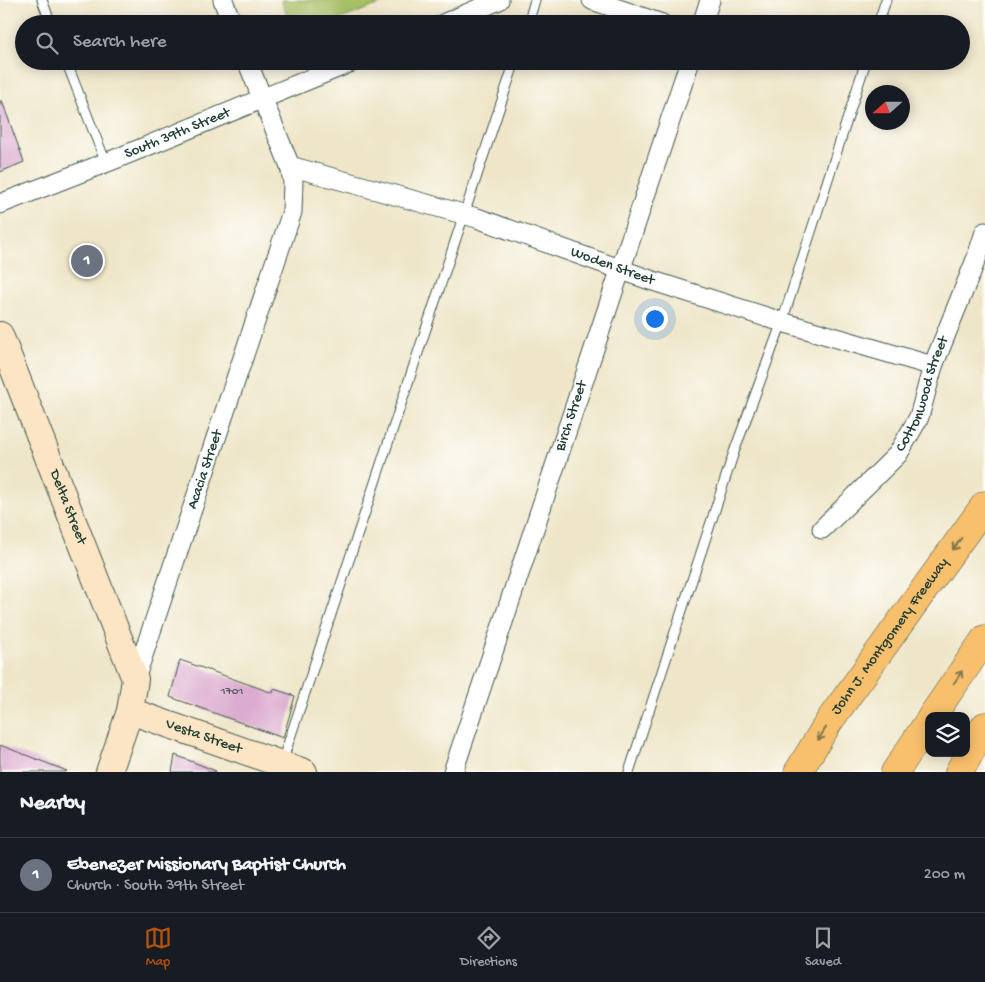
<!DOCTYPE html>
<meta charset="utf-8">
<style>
:root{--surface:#171b24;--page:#20242c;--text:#f1f3f6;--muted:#9ea1a6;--line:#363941;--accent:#b45309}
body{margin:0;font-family:"Gochi Hand",sans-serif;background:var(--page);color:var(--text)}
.controls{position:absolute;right:15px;bottom:15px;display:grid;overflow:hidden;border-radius:10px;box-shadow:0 2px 12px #0003}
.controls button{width:45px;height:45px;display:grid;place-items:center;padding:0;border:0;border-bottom:1px solid var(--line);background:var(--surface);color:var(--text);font:25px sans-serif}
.compass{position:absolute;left:865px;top:85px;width:45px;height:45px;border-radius:50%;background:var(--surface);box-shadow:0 2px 12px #0003;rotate:249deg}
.you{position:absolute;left:654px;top:318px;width:18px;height:18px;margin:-12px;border:4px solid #fff;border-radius:50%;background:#1a73e8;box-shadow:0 0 0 8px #1a73e833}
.badge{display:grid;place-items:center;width:32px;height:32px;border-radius:50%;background:var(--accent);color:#fff;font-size:16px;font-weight:700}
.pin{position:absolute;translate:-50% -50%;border:2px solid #fff;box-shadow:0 1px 5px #0006}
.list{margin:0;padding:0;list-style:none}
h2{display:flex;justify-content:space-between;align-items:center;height:65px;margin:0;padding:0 20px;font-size:21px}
h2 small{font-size:16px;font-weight:400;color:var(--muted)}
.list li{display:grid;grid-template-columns:32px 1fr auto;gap:15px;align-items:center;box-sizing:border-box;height:75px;padding:0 20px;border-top:1px solid var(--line)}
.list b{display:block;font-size:19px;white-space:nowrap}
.list p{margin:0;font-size:16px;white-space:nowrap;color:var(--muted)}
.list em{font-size:16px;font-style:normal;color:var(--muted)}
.icon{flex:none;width:28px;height:28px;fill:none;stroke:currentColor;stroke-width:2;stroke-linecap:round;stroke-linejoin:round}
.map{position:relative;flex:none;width:985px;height:772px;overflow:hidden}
.search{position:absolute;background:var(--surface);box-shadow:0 2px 12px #0003;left:15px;right:15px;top:15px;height:55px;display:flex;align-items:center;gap:12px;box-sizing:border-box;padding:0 18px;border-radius:28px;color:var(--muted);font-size:19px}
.sheet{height:140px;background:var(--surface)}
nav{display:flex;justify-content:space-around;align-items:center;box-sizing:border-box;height:70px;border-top:1px solid var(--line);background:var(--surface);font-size:14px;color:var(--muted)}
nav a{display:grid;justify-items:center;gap:2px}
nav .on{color:var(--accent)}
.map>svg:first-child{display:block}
.green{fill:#a7bf65;stroke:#637e4c}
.building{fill:#dcabd0}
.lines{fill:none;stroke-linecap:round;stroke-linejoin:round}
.lane-casing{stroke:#3e564a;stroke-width:11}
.street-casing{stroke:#3e564a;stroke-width:21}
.secondary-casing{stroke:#3e564a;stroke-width:28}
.highway-casing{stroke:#3e564a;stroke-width:29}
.lane{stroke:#fff;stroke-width:9}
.street{stroke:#fff;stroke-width:19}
.secondary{stroke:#fce5c4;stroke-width:26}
.highway{stroke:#f8bf6c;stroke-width:28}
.oneway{stroke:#81784d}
.labels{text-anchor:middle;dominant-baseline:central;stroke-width:4;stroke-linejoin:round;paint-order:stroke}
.number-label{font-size:12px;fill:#4e585b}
.street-label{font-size:15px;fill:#1f3d34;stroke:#fdfcf7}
</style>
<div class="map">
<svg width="985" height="772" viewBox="0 0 985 772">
<rect width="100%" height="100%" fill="#fdfcf7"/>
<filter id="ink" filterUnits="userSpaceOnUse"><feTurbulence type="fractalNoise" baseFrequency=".02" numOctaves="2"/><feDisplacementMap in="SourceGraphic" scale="10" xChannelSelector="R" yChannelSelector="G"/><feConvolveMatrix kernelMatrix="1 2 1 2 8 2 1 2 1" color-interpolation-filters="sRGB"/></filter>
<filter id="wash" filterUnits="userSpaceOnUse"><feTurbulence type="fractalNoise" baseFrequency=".0096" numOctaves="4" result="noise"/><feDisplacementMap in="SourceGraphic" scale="20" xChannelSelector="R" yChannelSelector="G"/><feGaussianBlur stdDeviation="1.12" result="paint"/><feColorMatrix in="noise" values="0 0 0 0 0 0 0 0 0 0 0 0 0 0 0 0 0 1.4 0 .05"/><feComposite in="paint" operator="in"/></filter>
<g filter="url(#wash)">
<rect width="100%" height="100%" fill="#efe6c9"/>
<!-- green -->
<path class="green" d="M 281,0 L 391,0 L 327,24 L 290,24 Z"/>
<g id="blocks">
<!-- building -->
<g class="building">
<path d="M 0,101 L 2,101 L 24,162 L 0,172 Z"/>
<path d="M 180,660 L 273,693 L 274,689 L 295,696 L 283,738 L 170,697 Z"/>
<path d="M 0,745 L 67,771 L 66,772 L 0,772 Z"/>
<path d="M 175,755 L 216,771 L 216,772 L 172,772 Z"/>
</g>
</g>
</g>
<g filter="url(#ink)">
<use href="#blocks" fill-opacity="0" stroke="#3e564a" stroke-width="1"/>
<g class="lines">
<defs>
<g id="lane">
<path d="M 42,0 L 51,24"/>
<path d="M 528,24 L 535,0"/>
<path d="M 878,24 L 886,0"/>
<path d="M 66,61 L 106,163"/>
<path d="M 282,762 L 515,61"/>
<path d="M 629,772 L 734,452 L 782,322 L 866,61"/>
</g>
<g id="street">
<path d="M 223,0 L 232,24"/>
<path d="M 592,0 L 662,24"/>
<path d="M 443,24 L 499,0"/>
<path d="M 702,24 L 710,0"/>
<path id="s1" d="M 290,166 L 477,218 L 650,280 L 782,322 L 933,366"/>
<path id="s2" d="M 0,204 L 118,158 L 354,61"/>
<path id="s3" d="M 822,529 L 898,454 L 919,417 L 933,366 L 977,257 L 985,232"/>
<path id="s4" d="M 135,679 L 292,212 L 293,182 L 290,166 L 247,61"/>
<path id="s5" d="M 453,772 L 690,61"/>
</g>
<g id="secondary">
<path id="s6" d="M 0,335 L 135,679 L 130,711 L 109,772"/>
<path id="s7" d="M 130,711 L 304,772"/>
</g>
<g id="highway">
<path d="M 932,716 L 985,639"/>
<path id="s8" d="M 798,772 L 830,720 L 985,505"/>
<path d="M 895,772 L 929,721"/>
<path d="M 959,772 L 985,726"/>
</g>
</defs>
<!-- lane casing -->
<use href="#lane" class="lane-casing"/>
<!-- street casing -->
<use href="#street" class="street-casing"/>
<!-- secondary casing -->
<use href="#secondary" class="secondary-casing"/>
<!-- highway casing -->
<use href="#highway" class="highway-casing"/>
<!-- lane -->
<use href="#lane" class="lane"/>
<!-- street -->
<use href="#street" class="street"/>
<!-- secondary -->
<use href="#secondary" class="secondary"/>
<!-- highway -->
<use href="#highway" class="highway"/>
</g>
<!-- one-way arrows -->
<defs><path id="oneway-shaft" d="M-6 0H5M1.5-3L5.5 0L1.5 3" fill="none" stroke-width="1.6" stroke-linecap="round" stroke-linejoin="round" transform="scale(1.25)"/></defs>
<g class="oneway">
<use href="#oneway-shaft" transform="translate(957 544) rotate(126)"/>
<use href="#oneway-shaft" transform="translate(958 677) rotate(-56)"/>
<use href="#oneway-shaft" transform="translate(822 734) rotate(122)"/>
</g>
</g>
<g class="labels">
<!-- number labels -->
<g class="number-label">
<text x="232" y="692">1701</text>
</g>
<!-- street labels -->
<g class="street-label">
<text stroke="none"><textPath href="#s2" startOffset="191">South 39th Street</textPath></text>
<text stroke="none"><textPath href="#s1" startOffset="338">Woden Street</textPath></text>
<text stroke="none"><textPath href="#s3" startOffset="172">Cottonwood Street</textPath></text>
<text stroke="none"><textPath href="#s5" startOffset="375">Birch Street</textPath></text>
<text stroke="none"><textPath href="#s4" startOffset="221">Acacia Street</textPath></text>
<text stroke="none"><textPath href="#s6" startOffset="185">Delta Street</textPath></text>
<text stroke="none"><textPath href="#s8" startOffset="164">John J. Montgomery Freeway</textPath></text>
<text stroke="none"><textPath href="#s7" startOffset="78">Vesta Street</textPath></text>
</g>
</g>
</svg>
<div class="controls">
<button><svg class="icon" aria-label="layers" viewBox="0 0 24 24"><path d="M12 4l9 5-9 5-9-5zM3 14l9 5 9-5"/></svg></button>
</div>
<svg class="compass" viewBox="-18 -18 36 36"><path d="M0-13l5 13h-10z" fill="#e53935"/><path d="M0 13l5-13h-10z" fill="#9ea1a6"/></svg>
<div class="you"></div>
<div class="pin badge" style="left:87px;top:261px;background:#6b7280">1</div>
<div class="search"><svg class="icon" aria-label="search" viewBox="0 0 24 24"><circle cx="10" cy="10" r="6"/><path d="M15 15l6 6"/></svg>Search here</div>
</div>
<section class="sheet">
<h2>Nearby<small></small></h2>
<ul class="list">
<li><span class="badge" style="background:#6b7280">1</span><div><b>Ebenezer Missionary Baptist Church</b><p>Church · South 39th Street</p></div><em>200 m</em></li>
</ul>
</section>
<nav>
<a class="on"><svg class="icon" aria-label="map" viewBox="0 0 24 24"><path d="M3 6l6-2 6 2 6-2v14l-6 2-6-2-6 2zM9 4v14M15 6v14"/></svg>Map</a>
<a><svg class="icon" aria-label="directions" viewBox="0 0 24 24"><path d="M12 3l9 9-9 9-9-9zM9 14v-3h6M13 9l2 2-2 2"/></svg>Directions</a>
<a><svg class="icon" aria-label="saved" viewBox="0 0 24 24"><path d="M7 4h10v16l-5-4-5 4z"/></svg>Saved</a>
</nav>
